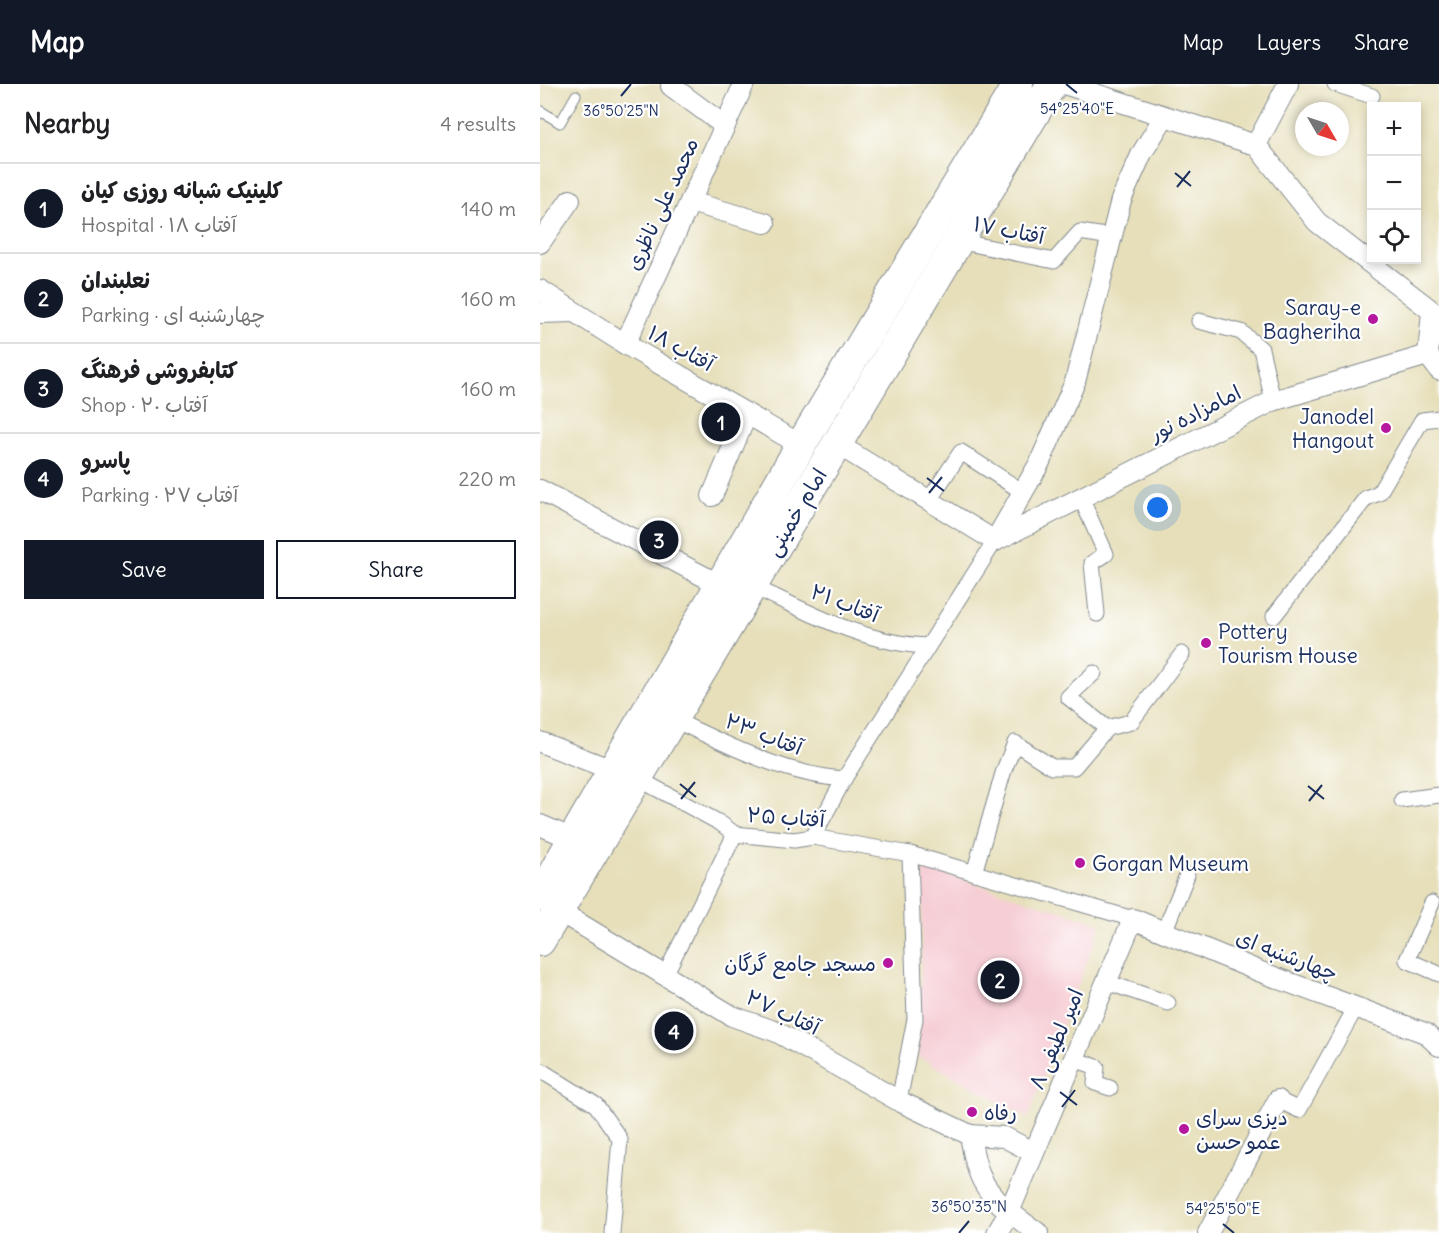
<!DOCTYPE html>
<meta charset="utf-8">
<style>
:root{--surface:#fff;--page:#f2f2f2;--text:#202124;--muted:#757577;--line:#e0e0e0;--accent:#111827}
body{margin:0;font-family:Delius,"Playpen Sans Arabic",sans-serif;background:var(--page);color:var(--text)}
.controls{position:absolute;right:18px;top:18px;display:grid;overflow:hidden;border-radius:0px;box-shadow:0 3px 9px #0003}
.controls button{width:54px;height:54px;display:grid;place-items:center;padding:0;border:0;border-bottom:2px solid var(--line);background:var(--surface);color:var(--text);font:30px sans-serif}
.compass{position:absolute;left:755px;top:18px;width:54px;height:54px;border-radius:50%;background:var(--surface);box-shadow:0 3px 9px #0003;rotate:129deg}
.you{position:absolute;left:618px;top:424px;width:21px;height:21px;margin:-15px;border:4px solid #fff;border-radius:50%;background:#1a73e8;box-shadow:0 0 0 9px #1a73e833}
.badge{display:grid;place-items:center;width:39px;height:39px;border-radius:50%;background:var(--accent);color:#fff;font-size:20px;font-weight:700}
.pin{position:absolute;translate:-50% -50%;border:3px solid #fff;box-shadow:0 2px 6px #0006}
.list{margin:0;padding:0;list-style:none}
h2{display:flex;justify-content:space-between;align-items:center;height:78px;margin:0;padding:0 24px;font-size:26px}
h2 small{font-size:20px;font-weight:400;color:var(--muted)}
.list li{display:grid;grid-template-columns:39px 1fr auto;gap:18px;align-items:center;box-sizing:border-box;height:90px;padding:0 24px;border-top:2px solid var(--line)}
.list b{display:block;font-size:22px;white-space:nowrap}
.list p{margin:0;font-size:20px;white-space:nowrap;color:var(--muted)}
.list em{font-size:20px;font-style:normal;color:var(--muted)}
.actions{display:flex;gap:12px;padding:18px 24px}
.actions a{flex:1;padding:14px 0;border:2px solid var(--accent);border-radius:0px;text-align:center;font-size:21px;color:var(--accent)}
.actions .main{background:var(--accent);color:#fff}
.icon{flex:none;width:33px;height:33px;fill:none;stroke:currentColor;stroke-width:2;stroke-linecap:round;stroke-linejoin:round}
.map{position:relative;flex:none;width:899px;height:1149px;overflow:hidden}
header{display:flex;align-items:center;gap:36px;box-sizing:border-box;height:84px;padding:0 30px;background:var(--accent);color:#fff}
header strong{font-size:28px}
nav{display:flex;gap:33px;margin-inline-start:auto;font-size:21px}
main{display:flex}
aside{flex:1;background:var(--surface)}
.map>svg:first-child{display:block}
.built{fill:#f6cfd6}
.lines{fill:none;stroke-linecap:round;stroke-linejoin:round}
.service-casing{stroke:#80878c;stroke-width:11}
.pedestrian-casing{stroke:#80878c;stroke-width:17}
.minor-casing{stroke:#80878c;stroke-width:22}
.primary-casing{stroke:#80878c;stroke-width:32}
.service{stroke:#fff;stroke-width:9}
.pedestrian{stroke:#fff;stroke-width:15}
.minor{stroke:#fff;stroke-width:20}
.primary{stroke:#fff;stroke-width:30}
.ticks{fill:none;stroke:#1b2f5e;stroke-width:2}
.poi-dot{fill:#b5179e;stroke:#fff;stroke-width:2}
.labels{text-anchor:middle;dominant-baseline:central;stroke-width:4.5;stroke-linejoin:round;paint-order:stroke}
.street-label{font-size:21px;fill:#1b2f5e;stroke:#fff}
.poi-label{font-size:21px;fill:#1b2f5e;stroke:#fff;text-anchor:start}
.ticks-label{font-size:15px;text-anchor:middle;fill:#1b2f5e;stroke:#fff;stroke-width:4.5;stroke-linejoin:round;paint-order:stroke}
</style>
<header>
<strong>Map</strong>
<nav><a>Map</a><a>Layers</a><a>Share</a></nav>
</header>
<main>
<aside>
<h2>Nearby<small>4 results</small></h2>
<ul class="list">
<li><span class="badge">1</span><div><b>کلینیک شبانه روزی کیان</b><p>Hospital · آفتاب ۱۸</p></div><em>140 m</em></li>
<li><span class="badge">2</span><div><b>نعلبندان</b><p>Parking · چهارشنبه ای</p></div><em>160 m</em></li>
<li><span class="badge">3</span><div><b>کتابفروشی فرهنگ</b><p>Shop · ۲۰ آفتاب</p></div><em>160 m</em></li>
<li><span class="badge">4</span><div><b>پاسرو</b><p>Parking · آفتاب ۲۷</p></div><em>220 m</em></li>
</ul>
<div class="actions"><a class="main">Save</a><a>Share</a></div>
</aside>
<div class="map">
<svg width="899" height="1149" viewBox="0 0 899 1149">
<rect width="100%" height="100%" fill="#fff"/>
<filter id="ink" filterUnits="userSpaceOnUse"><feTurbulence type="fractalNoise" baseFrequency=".0167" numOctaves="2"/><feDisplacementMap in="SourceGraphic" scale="12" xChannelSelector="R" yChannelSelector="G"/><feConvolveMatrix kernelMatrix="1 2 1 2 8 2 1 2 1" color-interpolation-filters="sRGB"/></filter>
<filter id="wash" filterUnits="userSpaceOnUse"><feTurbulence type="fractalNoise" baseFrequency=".008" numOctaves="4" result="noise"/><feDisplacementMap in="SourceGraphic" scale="24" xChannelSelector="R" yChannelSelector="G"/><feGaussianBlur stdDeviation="1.35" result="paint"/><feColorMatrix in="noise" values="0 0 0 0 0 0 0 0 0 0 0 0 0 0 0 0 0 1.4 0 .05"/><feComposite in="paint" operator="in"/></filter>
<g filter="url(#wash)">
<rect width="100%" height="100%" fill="#e6dfba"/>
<!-- built -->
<path class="built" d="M 383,783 L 561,840 L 488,1034 L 379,973 Z"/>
</g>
<g filter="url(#ink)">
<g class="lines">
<defs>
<path id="service" d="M 0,30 L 1,27 L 20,39 L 36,11"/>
<g id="pedestrian">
<path d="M 795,0 L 832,12"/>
<path d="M 418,157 L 514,177 L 540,148 L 571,153"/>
<path d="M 659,237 L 701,248 L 721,265 L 733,317"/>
<path d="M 541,414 L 566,470 L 552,479 L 557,530"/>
<path d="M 389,416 L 421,368 L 483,408"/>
<path d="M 212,502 C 268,528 325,560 388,562"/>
<path d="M 734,532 L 826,414 L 839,409 L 882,336 L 899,334"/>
<path d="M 554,589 L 528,613 L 567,644"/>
<path d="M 132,635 C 187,660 243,691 304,695"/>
<path d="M 97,694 L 180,739 L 195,750 L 254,756 L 273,753 L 370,770 L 593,835"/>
<path d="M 862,716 L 899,711"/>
<path d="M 273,753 L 304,695 L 455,457"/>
<path d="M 434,789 L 464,686 L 475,659 L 512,683 L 534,683 L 567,644 L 591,638 L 642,570"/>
<path d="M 892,819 L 867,876 L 899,890"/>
<path d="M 624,848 L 647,791"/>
<path d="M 125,891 L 195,750"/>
<path d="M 566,898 L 628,919"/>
<path d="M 533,975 L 557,983 L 555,999 L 570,1004"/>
<path d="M 0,986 L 56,1021 L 80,1055 L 72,1149"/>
<path d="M 738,1016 L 759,1026 L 816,923"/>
<path d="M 359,1017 L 375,935 L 370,770"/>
</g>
<g id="minor">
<path d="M 524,0 L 716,61"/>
<path d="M 131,2 L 185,42"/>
<path d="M 716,61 L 777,138 L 892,227 L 888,271 L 899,286"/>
<path d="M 716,61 L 748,0"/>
<path d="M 150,118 L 225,139"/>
<path d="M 0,159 L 30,116"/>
<path d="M 0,206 L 85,260 L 261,361"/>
<path d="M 0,229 L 34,228"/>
<path d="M 85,260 L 204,0"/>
<path d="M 297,360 L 455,457"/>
<path d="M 0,406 L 180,501"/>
<path d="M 172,412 L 207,330"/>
<path d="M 455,457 L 733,317 L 888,271"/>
<path d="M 455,457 L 499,380 L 535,298 L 581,116 L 602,69 L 624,33"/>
<path d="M 0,658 L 72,686"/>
<path d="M 0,741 L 33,755"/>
<path d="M 17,826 L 192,932 L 237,948 L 359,1017 L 430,1051 C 433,1068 436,1087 445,1101 C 457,1121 480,1136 498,1149"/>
<path d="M 430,1051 L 464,1053 L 493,1068"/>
<path d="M 457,1149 L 469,1128 L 593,835 L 721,888 L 885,949 L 899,962"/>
<path d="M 668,1149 L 738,1016"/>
</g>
<g id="primary">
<path d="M 0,812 L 261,361 L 478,0"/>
<path d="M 0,857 L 512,0"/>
</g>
</defs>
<!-- service casing -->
<use href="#service" class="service-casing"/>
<!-- pedestrian casing -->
<use href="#pedestrian" class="pedestrian-casing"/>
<!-- minor casing -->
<use href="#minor" class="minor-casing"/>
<!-- primary casing -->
<use href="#primary" class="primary-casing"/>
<!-- service -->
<use href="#service" class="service"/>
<!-- pedestrian -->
<use href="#pedestrian" class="pedestrian"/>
<!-- minor -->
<use href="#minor" class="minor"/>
<!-- primary -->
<use href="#primary" class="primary"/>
</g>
</g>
<!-- ticks -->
<path class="ticks" d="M 526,0 L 537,9M 81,12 L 91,0M 635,89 L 651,102M 637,103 L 650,87M 387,394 L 404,407M 389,409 L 402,393M 140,700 L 156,713M 768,702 L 784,715M 141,715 L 155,698M 769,717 L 782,701M 520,1008 L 537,1021M 522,1023 L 535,1006M 683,1140 L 694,1149M 419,1149 L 429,1137"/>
<!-- markers -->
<g class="poi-dot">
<circle cx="833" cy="235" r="6"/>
<circle cx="846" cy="344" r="6"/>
<circle cx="666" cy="559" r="6"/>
<circle cx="540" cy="779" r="6"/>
<circle cx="348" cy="879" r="6"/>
<circle cx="432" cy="1028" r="6"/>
<circle cx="644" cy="1045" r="6"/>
</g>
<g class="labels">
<!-- street labels -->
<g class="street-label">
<text transform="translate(122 120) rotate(-65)">محمد علی ناظری</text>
<text transform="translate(469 146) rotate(11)">۱۷ آفتاب</text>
<text transform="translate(141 264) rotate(29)">آفتاب ۱۸</text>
<text transform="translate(655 329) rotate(-27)">امامزاده نور</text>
<text transform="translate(256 428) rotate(-59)">امام خمینی</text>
<text transform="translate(305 519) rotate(21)">آفتاب ۲۱</text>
<text transform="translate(224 650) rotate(21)">آفتاب ۲۳</text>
<text transform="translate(246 733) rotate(4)">آفتاب ۲۵</text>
<text transform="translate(747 871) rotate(21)">چهارشنبه ای</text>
<text transform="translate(243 928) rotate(25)">آفتاب ۲۷</text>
<text transform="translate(516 955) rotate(-67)">۸ امیر لطیفی</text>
</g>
<!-- poi labels -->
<g class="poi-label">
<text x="821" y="223" text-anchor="end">Saray-e<tspan x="821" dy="24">Bagheriha</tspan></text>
<text x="834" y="332" text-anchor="end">Janodel<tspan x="834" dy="24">Hangout</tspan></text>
<text x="678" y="547">Pottery<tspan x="678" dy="24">Tourism House</tspan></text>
<text x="552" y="779">Gorgan Museum</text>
<text x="336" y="879" text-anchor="end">مسجد جامع گرگان</text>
<text x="444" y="1028">رفاه</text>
<text x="656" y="1033">دیزی سرای<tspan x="656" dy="24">عمو حسن</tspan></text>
</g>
</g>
<g class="ticks-label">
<text x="537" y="30">54°25'40"E</text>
<text x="81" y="32">36°50'25"N</text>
<text x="429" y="1128">36°50'35"N</text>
<text x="683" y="1130">54°25'50"E</text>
</g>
</svg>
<div class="controls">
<button>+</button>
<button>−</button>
<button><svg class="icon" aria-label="locate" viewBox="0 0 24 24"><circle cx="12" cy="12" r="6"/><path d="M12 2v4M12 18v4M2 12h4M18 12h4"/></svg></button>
</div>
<svg class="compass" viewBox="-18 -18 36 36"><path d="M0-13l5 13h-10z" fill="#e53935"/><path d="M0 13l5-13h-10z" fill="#757577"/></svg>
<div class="you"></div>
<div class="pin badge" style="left:181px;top:338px">1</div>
<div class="pin badge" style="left:460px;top:896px">2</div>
<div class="pin badge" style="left:119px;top:456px">3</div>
<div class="pin badge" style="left:134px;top:947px">4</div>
</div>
</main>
